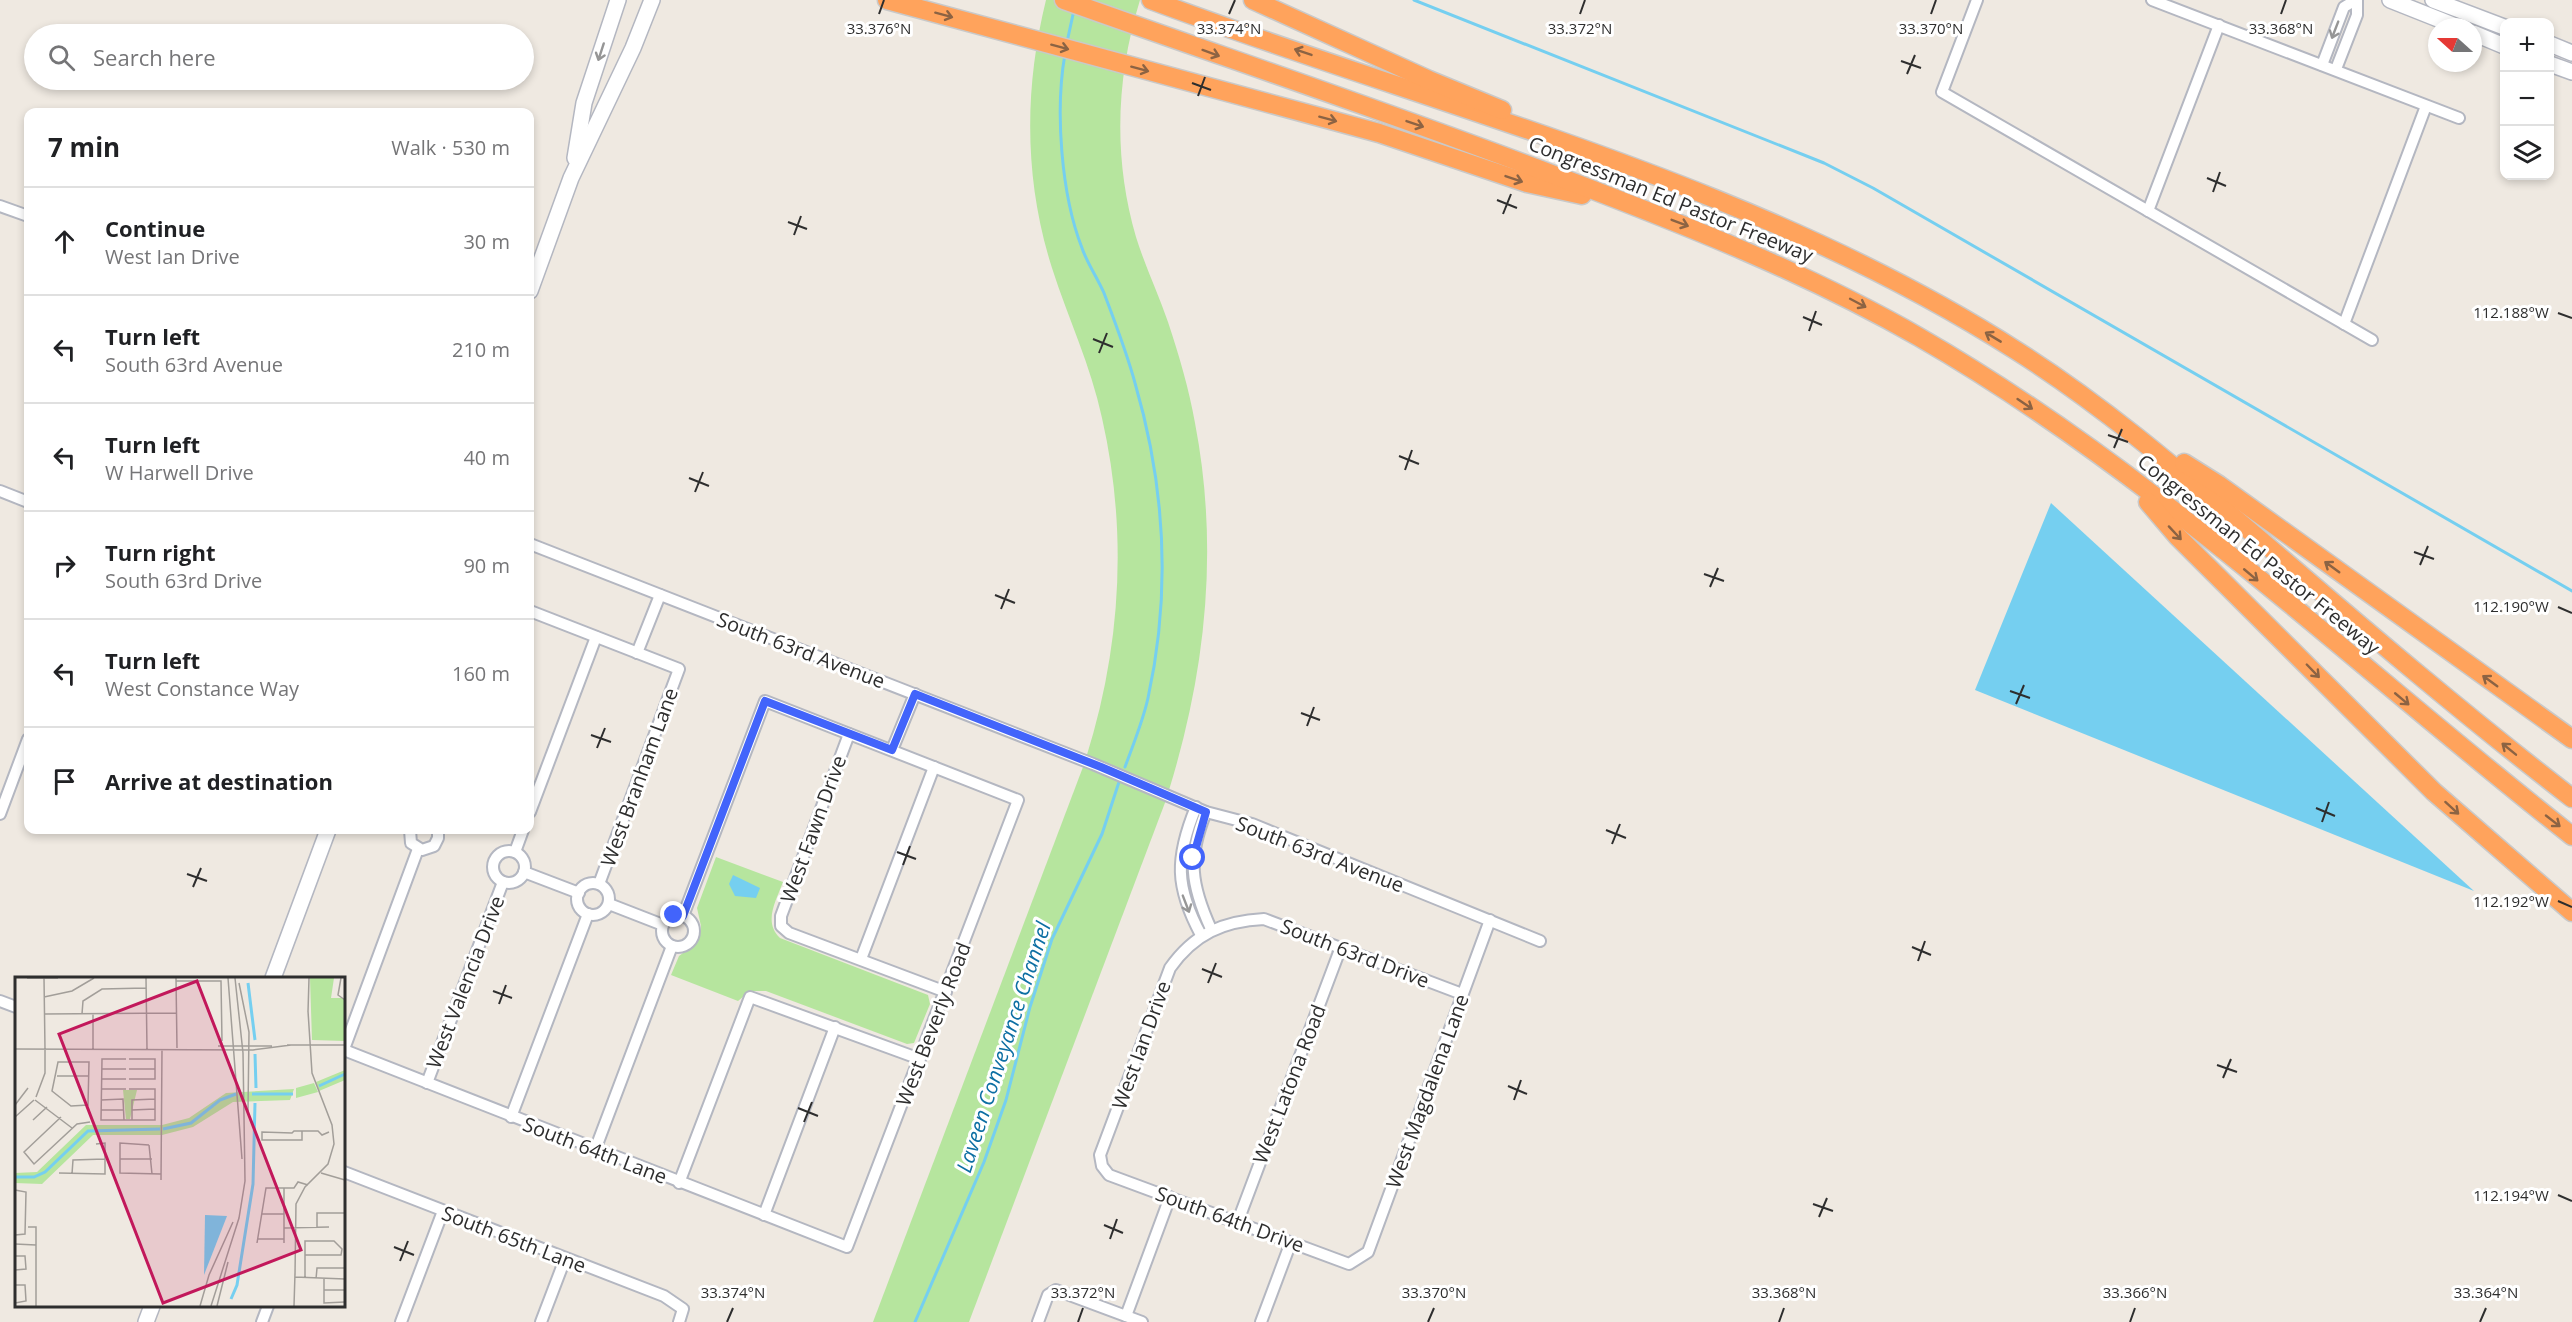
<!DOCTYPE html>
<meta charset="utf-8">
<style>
:root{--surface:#fff;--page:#f2f2f2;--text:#202124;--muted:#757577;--line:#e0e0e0}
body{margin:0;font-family:"Open Sans",sans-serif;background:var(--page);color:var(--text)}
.controls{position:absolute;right:18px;top:18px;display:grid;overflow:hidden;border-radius:12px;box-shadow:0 3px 9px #0003}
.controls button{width:54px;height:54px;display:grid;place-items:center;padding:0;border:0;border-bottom:2px solid var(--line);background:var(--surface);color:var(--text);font:30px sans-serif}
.compass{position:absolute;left:2428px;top:18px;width:54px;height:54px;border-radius:50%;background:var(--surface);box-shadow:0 3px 9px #0003;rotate:291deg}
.stop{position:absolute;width:18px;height:18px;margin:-14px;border:4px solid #4264fb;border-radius:50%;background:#fff}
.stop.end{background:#4264fb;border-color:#fff;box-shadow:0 2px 6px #0008}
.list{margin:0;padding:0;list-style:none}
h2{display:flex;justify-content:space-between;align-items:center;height:78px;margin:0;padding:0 24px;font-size:26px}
h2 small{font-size:20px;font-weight:400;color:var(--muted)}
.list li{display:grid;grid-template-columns:39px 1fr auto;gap:18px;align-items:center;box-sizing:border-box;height:108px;padding:0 24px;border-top:2px solid var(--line)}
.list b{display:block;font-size:22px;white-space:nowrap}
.list p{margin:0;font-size:20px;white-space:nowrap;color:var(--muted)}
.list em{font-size:20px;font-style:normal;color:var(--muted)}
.icon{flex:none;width:33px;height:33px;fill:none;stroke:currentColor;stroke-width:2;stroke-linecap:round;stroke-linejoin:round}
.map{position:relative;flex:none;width:2572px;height:1322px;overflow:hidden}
.search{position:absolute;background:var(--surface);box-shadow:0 3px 9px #0003;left:24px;top:24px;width:510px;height:66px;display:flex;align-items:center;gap:15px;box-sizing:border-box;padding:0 21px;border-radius:33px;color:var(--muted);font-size:22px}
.panel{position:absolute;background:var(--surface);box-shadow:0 3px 9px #0003;left:24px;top:108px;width:510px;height:726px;border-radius:12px}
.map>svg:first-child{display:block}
.green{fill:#b6e59e}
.water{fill:#75cff0}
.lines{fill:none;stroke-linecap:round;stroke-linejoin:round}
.stream{stroke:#75cff0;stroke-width:3}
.street-casing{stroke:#b4b7c1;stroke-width:14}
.secondary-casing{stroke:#b4b7c1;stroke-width:18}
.highway-casing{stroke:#c9c9c9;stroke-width:21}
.street{stroke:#fff;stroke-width:10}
.secondary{stroke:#fff;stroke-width:15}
.highway{stroke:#ffa35c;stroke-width:18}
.oneway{stroke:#8c6343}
.oneway2{stroke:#969696}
.route{stroke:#4264fb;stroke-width:8}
.ticks{fill:none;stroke:#2e2e2e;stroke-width:2}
.labels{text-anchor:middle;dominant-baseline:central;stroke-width:6;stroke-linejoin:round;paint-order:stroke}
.street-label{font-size:20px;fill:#2e2e2e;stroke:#fff}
.water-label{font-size:21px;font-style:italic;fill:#0d6fa3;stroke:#fff}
.inset-river{fill:none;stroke:#75cff0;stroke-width:3}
.inset-road{fill:none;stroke:#a29e99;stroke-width:1.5}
.view{fill:#c2185b;fill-opacity:0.15;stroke:#c2185b;stroke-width:3}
.inset-edge{fill:none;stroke:#2e2e2e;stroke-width:3}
.ticks-label{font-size:15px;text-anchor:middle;fill:#2e2e2e;stroke:#fff;stroke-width:6;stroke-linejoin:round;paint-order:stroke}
</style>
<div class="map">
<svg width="2572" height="1322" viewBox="0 0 2572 1322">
<rect width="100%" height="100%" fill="#efe9e1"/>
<!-- green -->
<g class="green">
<path d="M 1046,0 L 1140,0 C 1116,78 1113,158 1136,237 C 1145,266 1158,293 1168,322 C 1179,355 1189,389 1195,423 C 1219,548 1206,670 1169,790 L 1086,758 C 1121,647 1128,532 1102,418 C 1091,366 1068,318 1052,268 C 1024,180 1024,89 1046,0 Z"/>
<path d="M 1083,767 L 1166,800 L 969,1322 L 873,1322 Z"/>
<path d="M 716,857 L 783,882 C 776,901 763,922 780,938 L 928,995 L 930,1004 L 914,1043 L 907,1044 L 766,991 L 750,991 L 738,1001 L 671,975 L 679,956 L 695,944 L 699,937 L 701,926 L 697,908 Z"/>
</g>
<!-- water -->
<g class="water">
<path d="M 2051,503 L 2474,891 L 1975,690 Z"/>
<path d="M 733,875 L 760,888 L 756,898 L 735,896 L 729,884 Z"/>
</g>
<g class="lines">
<!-- stream -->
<g class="stream">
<path d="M 1414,0 L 1824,163 L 1873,188 L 2572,591"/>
<path d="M 1067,42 L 1074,10"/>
<path d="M 1065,54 C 1055,110 1061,194 1082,248 C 1087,263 1097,277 1104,293 C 1115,322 1127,353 1135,383 C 1165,486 1171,593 1148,698 C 1143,721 1133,745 1125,767"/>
<path d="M 915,1322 L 984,1162 L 1006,1100 L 1030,1007 L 1052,939 L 1102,834 L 1119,782"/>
</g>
<defs>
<g id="street">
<path d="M 1977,0 L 1942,92 L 2372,340"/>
<path d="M 2152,0 L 2459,118"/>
<path d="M 2322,65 L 2344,7 L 2356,0"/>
<path d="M 2336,69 L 2357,15 L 2357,0"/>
<path d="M 0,206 L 28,216"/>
<path d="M 2148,211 L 2219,25"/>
<path d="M 2344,324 L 2426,106"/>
<path d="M 0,491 L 28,502"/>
<path d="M 530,544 L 1093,764 L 1206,812 L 1252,824 L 1540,941"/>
<path d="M 530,611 L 679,669 L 599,884"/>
<path d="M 637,653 L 660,595"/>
<path d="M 849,734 L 781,916 L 781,926 L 789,933 L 946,992"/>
<path d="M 892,750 L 915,694"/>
<path d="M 1196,807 C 1175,858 1175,887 1201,935"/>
<path d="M 530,812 L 596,637"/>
<path d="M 1206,812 C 1187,858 1191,885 1211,929"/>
<path d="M 0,814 L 28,739"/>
<path d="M 410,830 L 411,843 L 422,850 L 434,846 L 438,838 L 438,830"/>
<circle cx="509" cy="867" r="16"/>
<path d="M 515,852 L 523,830"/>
<path d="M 524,872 L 579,893"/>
<circle cx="593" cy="899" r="16"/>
<path d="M 609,904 L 663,925"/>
<circle cx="678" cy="931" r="16"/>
<path d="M 861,959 L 934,767"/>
<path d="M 1462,994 L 1264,919 C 1223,921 1194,934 1170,968 L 1100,1155 L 1102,1166 L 1109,1175 L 1349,1264 L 1368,1252 L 1490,920"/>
<path d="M 0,1001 L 16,1007"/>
<path d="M 344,1049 L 418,849"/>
<path d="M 344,1050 L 847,1247 L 1018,800 L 765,701 L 683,916"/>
<path d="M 427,1083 L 503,882"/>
<path d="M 511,1117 L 588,914"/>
<path d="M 595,1150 L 672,946"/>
<path d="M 344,1172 L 664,1296 L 683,1309 L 679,1322"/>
<path d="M 679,1183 L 750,997 L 920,1059"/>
<path d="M 764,1215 L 835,1027"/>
<path d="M 1238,1221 L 1341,947"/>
<path d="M 1126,1316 L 1170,1197"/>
<path d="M 262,1322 L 268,1306"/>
<path d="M 401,1322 L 443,1211"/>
<path d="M 541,1322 L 565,1259"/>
<path d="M 1038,1322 L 1048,1295 L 1056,1290 L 1142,1322"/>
<path d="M 1261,1322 L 1291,1242"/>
</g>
<g id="secondary">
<path d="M 2390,0 L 2458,27"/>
<path d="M 2433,0 L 2504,27"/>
<path d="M 2473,33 L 2504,46"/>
<path d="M 2550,44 L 2572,53"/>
<path d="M 2550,64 L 2572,72"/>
<path d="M 575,158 L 584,103 L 618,0"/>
<path d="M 530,291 L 571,178 L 633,48 L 652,0"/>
<path d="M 273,978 L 328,830"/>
<path d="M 146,1322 L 152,1306"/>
</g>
<g id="highway">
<path d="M 887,0 L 1379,133 L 1527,183 L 1582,195"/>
<path d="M 1064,0 C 1232,60 1401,116 1567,180 C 1688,226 1807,273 1919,337 C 2156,473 2358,668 2572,836"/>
<path d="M 1151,0 C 1442,109 1753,182 2017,351 C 2107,408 2185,476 2265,544 C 2366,631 2467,717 2572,798"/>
<path d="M 1253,0 L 1429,80 L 1502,110"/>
<path d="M 2184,463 L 2219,485 L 2572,739"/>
<path d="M 2148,502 L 2177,536 L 2434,792 L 2572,912"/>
</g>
</defs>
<!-- street casing -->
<use href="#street" class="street-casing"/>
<!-- secondary casing -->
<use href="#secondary" class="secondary-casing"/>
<!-- highway casing -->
<use href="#highway" class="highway-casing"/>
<!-- street -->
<use href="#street" class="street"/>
<!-- secondary -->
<use href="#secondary" class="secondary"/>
<!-- highway -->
<use href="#highway" class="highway"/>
</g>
<!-- one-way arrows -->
<defs><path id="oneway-shaft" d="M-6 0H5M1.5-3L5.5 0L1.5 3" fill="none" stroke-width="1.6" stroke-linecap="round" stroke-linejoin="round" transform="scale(1.5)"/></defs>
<g class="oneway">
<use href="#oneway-shaft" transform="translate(944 15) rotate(15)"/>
<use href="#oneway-shaft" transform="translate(1060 47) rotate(15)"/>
<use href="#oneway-shaft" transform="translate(1303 52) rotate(-161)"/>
<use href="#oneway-shaft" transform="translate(1211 53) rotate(20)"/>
<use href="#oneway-shaft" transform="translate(1140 69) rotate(15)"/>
<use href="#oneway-shaft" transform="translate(1328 119) rotate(15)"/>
<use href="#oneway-shaft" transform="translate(1415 124) rotate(19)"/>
<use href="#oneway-shaft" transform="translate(1514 179) rotate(19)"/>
<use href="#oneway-shaft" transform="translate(1680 223) rotate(21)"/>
<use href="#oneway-shaft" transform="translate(1858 303) rotate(28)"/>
<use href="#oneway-shaft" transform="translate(1993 337) rotate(-149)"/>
<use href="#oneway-shaft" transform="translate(2025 404) rotate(34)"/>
<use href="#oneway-shaft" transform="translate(2175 533) rotate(47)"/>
<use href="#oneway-shaft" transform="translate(2332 567) rotate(-144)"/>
<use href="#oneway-shaft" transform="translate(2251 575) rotate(40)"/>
<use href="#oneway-shaft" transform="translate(2313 671) rotate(46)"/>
<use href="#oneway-shaft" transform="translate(2490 681) rotate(-144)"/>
<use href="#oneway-shaft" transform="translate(2402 699) rotate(40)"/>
<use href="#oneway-shaft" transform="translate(2509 749) rotate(-141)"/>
<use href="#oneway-shaft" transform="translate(2452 808) rotate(42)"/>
<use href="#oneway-shaft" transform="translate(2553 821) rotate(38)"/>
</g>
<g class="oneway2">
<use href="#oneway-shaft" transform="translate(2335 30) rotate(111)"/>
<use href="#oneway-shaft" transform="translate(601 52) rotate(108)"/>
<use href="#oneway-shaft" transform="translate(1186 904) rotate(69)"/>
</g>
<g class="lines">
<!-- route -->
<path class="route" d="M 674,915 L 683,916 L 765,701 L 892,750 L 915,694 L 1101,767 L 1206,812 L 1193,858"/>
</g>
<!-- ticks -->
<path class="ticks" d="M 879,14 L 884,0M 1229,14 L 1235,0M 1580,14 L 1585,0M 1931,14 L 1936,0M 2281,14 L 2286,0M 1901,61 L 1921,68M 1907,74 L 1915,55M 1192,83 L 1211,90M 1198,96 L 1205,77M 2207,178 L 2226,186M 2213,192 L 2220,172M 1497,200 L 1517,208M 1503,214 L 1511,194M 788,222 L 807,229M 794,235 L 801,216M 2558,313 L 2572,318M 1803,317 L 1822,325M 1809,331 L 1816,311M 1093,339 L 1113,347M 1099,353 L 1107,333M 2108,435 L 2128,442M 2114,448 L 2122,429M 1399,456 L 1419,464M 1405,470 L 1412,450M 689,478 L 709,486M 695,492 L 703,472M 2414,552 L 2434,559M 2420,565 L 2428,546M 1704,574 L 1724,581M 1710,587 L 1718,568M 995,595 L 1015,603M 2558,607 L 2572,613M 1001,609 L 1009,589M 2010,691 L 2030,698M 2016,704 L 2024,685M 1301,713 L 1320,720M 1307,726 L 1314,707M 591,735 L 611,742M 597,748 L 605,728M 2316,808 L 2335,816M 2322,822 L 2329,802M 1606,830 L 1626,838M 1612,844 L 1620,824M 897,852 L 916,859M 903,865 L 910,846M 187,874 L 207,881M 193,887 L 201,868M 2558,901 L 2572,907M 1912,947 L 1931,955M 1918,961 L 1925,941M 1202,969 L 1222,977M 1208,983 L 1216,963M 493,991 L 512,998M 499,1004 L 506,985M 2217,1065 L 2237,1072M 2223,1078 L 2231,1059M 1508,1086 L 1527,1094M 1514,1100 L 1521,1080M 798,1108 L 818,1116M 804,1122 L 812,1102M 2558,1195 L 2572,1201M 1813,1204 L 1833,1211M 1819,1217 L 1827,1198M 1104,1225 L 1123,1233M 1110,1239 L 1117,1219M 394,1247 L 414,1255M 400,1261 L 408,1241M 727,1322 L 733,1308M 1078,1322 L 1083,1308M 1428,1322 L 1434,1308M 1779,1322 L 1784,1308M 2130,1322 L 2135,1308M 2480,1322 L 2486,1308"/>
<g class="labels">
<!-- street labels -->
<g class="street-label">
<text transform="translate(1671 199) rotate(22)">Congressman Ed Pastor Freeway</text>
<text transform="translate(2259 554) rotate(39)">Congressman Ed Pastor Freeway</text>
<text transform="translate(801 650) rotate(21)">South 63rd Avenue</text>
<text transform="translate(639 777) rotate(-70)">West Branham Lane</text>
<text transform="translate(813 829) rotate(-70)">West Fawn Drive</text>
<text transform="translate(1320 854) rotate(21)">South 63rd Avenue</text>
<text transform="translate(1355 953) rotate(21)">South 63rd Drive</text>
<text transform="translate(465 982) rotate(-69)">West Valencia Drive</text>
<text transform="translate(933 1024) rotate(-69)">West Beverly Road</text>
<text transform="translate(1141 1045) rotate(-70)">West Ian Drive</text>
<text transform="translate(1289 1084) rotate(-69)">West Latona Road</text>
<text transform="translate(1427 1091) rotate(-70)">West Magdalena Lane</text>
<text transform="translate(595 1150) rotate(21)">South 64th Lane</text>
<text transform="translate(1230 1219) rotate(20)">South 64th Drive</text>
<text transform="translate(514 1239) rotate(21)">South 65th Lane</text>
</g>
<!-- water labels -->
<g class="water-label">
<text transform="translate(1003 1047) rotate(-72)">Laveen Conveyance Channel</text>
</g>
</g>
<!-- overview -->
<g transform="translate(15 977)">
<rect width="330" height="330" fill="#efe9e1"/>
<path d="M 295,1 L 319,1 L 316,21 L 330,21 L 330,64 L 297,63 ZM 330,93 L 330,103 L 304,114 L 301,105 ZM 299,106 L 303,115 L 281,121 L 281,111 ZM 279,112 L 275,123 L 218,125 L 178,150 L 147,158 L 147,148 L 174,141 L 211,116 ZM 108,113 L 122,113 L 115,142 L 111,142 ZM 71,148 L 146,148 L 146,158 L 78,158 L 27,207 L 0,206 L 0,196 L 22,195 Z" fill="#b6e59e"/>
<path d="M 190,238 L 212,239 L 189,298 Z" fill="#75cff0"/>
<path class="inset-river" d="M 233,6 L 240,63M 240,77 L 241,111M 304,109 L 330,97M 237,117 L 278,117M 148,152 L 176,146 L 205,123 L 221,117M 0,200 L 19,200 L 30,195 L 73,154 L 145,152M 216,322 L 222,308 L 238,207 L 240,126"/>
<path class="inset-road" d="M 12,1 L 43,1M 29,1 L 30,72M 131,1 L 132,72M 161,1 L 162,71M 213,1 L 227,182M 326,1 L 323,18 L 330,23M 161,4 L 206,4 L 207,64M 224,6 L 234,55 L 233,134M 29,20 L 57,14 L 79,1M 293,35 L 294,1M 29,37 L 161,36M 67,37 L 68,24 L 87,12 L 131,11M 78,37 L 78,72M 272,68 L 330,68M 203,69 L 257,69M 0,72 L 238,73 L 276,68M 111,82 L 87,82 L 86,143 L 140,143 L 140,112 L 114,112M 114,82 L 140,82 L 140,102 L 114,102M 43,85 L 74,85 L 73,128 L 56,129 L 37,114 ZM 87,92 L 111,92M 114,92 L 140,92M 42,99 L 74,99M 86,102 L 111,102M 86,112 L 111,112M 21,120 L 30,96 L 30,72M 20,123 L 57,151M 86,123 L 108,122 L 109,143M 0,128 L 13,111M 86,133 L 109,133M 117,133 L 140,132M 0,140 L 19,123M 46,140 L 9,175 L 19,187 L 62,147 L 75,145M 18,143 L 32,130M 117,143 L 117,123 L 140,122M 287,154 L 287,163 L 247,163 L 247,155 L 277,156 L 279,154 L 303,154 L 307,158 L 314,155M 134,168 L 105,166 L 105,196 L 146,197M 134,168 L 137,197M 105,182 L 137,182M 44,196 L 90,197 L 90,166 L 81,167M 306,196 L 330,203M 57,197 L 58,183 L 90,182M 146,203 L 147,72M 0,213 L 11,215 L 10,257 L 0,258M 247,237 L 269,237M 13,250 L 21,250 L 21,329M 302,250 L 302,236 L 330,236M 269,251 L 314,250M 243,262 L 269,262M 242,266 L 251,211 L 269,211M 269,266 L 269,211 L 279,211 L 283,205 L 293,208M 0,267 L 21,268M 0,279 L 10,279 L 11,292 L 0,293M 280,298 L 281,227 L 290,210 L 313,187 L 319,167 L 317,148 L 297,96 L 293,34M 280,300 L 330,302M 290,300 L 290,264 L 319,264 L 327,272 L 326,278 L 290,278M 301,302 L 302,291 L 330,291M 309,302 L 309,326 L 330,325M 0,308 L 10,308 L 11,324 L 0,326M 309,313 L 330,313M 185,329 L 194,298 L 218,245M 196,329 L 224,241 L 230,204 L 228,76 L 220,1M 202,329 L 213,285M 279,329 L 280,296"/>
<path class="view" d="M 182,4 L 286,273 L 148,326 L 44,57 Z"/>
<rect width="330" height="330" class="inset-edge"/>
</g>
<g class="ticks-label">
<text x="879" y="34">33.376°N</text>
<text x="1229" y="34">33.374°N</text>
<text x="1580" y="34">33.372°N</text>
<text x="1931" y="34">33.370°N</text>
<text x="2281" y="34">33.368°N</text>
<text x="2511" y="318">112.188°W</text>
<text x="2511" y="612">112.190°W</text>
<text x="2511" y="907">112.192°W</text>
<text x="2511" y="1201">112.194°W</text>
<text x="733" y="1298">33.374°N</text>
<text x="1083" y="1298">33.372°N</text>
<text x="1434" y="1298">33.370°N</text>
<text x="1784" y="1298">33.368°N</text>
<text x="2135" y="1298">33.366°N</text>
<text x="2486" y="1298">33.364°N</text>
</g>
</svg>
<div class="controls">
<button>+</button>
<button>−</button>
<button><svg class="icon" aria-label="layers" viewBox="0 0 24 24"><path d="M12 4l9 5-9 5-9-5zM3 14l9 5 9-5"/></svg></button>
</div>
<svg class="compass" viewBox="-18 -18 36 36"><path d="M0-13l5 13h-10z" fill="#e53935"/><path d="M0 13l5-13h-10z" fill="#757577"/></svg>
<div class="stop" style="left:1193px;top:858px"></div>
<div class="stop end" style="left:674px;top:915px"></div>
<div class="search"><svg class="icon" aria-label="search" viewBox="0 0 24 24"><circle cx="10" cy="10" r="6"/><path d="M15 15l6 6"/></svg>Search here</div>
<section class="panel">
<h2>7 min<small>Walk · 530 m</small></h2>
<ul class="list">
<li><svg class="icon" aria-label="ahead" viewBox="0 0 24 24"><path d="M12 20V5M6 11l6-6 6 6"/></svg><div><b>Continue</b><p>West Ian Drive</p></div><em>30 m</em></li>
<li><svg class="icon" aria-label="left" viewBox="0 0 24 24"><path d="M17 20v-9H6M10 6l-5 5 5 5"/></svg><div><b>Turn left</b><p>South 63rd Avenue</p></div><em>210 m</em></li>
<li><svg class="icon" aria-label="left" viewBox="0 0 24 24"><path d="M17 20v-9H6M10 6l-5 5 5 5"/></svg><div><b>Turn left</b><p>W Harwell Drive</p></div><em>40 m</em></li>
<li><svg class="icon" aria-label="right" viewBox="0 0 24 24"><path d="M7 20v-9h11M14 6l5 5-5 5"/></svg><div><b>Turn right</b><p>South 63rd Drive</p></div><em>90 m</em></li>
<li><svg class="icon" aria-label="left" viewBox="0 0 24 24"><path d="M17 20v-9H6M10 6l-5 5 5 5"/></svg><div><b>Turn left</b><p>West Constance Way</p></div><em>160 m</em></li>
<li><svg class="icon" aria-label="arrive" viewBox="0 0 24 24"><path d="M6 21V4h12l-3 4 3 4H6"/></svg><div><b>Arrive at destination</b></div></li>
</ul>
</section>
</div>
